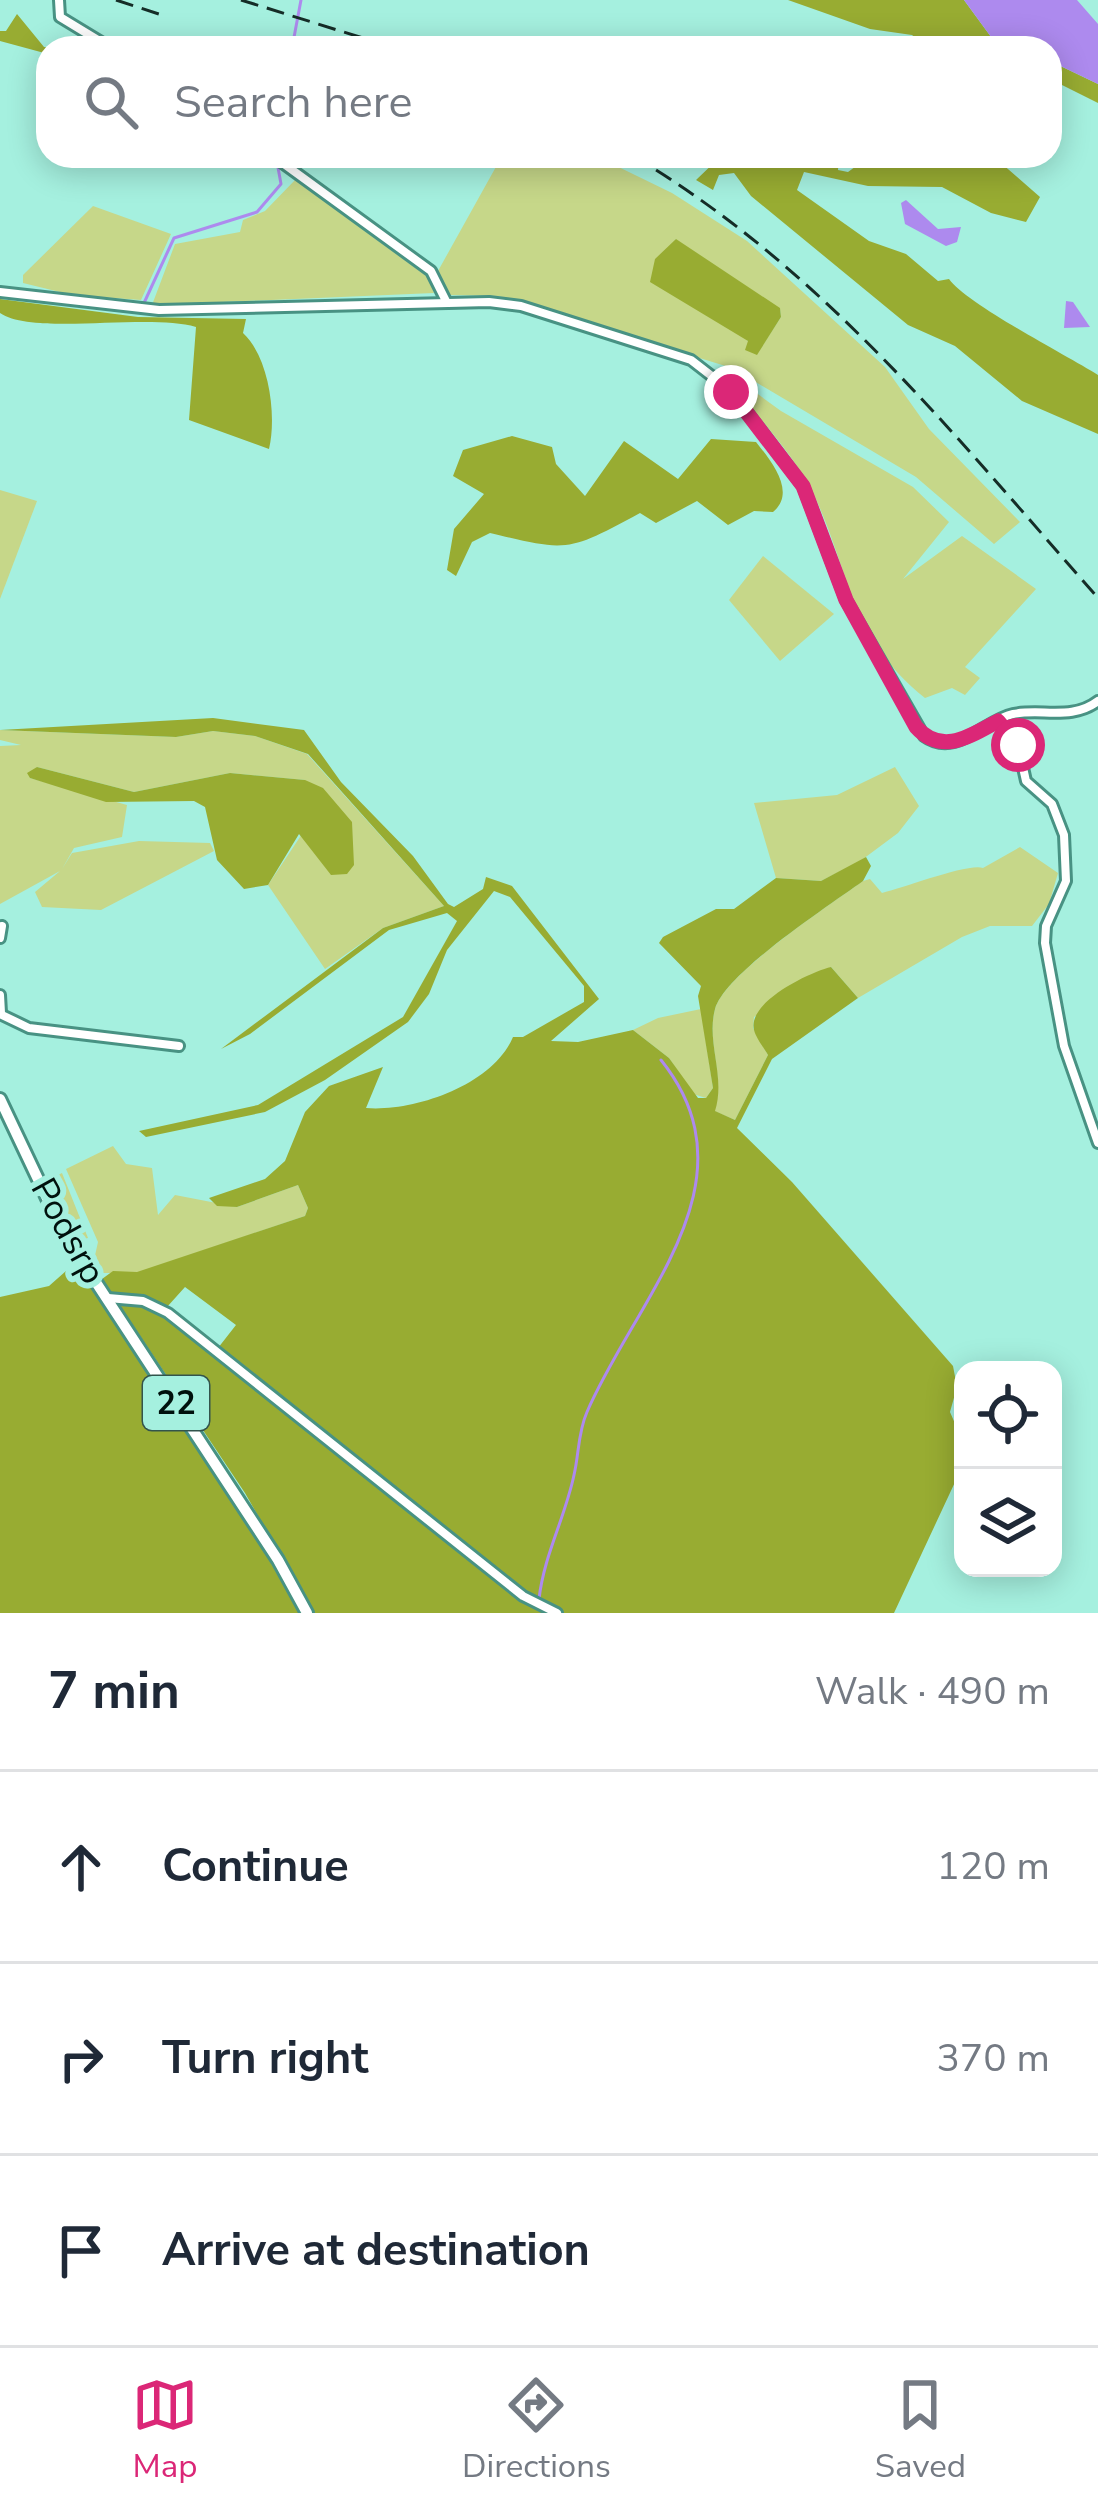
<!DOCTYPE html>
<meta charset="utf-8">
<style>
:root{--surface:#fff;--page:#f2f2f3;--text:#1f2937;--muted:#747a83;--line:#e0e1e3;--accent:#db2777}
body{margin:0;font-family:"Nunito Sans",sans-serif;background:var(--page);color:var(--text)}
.controls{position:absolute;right:36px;bottom:36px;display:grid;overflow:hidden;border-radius:24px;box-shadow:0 6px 30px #0003}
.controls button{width:108px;height:108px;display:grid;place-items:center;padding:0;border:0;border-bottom:3px solid var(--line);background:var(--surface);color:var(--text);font:60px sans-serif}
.stop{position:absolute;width:36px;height:36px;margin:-27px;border:9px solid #db2777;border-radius:50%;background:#fff}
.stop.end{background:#db2777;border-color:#fff;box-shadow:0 3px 12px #0008}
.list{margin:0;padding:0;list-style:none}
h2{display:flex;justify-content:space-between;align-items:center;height:156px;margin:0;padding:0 48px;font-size:51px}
h2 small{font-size:39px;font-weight:400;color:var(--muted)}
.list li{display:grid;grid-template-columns:78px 1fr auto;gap:36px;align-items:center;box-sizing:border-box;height:192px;padding:0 48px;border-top:3px solid var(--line)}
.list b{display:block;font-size:45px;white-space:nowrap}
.list em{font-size:39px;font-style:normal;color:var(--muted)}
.icon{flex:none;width:66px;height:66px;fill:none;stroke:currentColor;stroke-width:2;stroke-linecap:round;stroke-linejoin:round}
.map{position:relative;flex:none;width:1098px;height:1613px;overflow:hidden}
.search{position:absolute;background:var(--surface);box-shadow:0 6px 30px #0003;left:36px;right:36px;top:36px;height:132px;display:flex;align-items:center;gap:30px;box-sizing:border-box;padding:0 42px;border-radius:36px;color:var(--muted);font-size:45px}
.sheet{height:732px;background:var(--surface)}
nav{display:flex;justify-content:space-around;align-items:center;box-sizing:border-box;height:168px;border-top:3px solid var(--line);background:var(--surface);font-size:33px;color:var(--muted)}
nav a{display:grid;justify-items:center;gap:6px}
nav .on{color:var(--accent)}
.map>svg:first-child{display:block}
.green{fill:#c6d789;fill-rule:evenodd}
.forest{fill:#98ac32;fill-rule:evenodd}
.water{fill:#ad8aee}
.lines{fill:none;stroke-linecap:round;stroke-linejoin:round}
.stream{stroke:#ad8aee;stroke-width:3}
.minor-casing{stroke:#489283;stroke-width:14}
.major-casing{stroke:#489283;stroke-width:16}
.minor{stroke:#fff;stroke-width:8}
.major{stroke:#fff;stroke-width:10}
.rail{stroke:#152d27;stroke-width:3;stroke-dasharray:18 9;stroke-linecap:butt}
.route{stroke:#db2777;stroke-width:15}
.labels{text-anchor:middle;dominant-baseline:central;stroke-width:12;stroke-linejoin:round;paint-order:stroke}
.shield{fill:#a5f0df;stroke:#32544c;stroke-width:3}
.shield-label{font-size:33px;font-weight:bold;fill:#00110d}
.street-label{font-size:36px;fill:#00110d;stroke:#a5f0df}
</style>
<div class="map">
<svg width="1098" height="1613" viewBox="0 0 1098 1613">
<rect width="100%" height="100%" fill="#a5f0df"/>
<!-- green -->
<g class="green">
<path d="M 502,156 L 596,156 L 672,193 L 747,241 L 885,367 L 929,429 L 1020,522 L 994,544 L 916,477 L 732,368 L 498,296 L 449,295 L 438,271 ZM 675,239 L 780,309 L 781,317 L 757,354 Z"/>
<path d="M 295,180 L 428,277 L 434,293 L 152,305 L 175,244 L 240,232 L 243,220 L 265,211 Z"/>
<path d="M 93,206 L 171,234 L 141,300 L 72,295 L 23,283 L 23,275 Z"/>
<path d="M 733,376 L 781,411 L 913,487 L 949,522 L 903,579 L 962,536 L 1036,589 L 965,667 L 980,678 L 965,695 L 952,688 L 925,698 C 848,636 852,576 814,495 C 797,459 756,414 730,382 Z"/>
<path d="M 0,490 L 37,501 L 0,599 Z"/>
<path d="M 763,556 L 834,614 L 780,661 L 729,600 Z"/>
<path d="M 0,730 L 176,737 L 213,731 L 255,736 L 307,754 L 444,906 L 383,928 L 325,969 L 268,885 L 302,834 L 305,780 L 230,773 L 134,792 L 37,767 L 30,778 L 127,805 L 122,837 L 74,848 L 62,869 L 72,853 L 139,841 L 210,843 L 214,851 L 101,910 L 42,907 L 35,892 L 60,871 L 0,904 L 0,746 L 21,745 L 0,740 Z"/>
<path d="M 895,767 L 919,806 L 898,833 L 859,862 L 821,881 L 776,878 L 754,803 L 837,795 Z"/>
<path d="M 1020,847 L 1058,873 L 1049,904 L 1032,926 L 990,926 L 962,937 L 858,998 L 831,967 L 754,1017 L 753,1028 L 768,1055 L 735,1120 L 714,1111 C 726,1077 706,1043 715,1009 C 724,974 830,905 863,881 L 870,879 L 882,893 C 904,888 968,863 983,868 Z"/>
<path d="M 701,1009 L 713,1088 L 706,1098 L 693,1094 L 669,1058 L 633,1030 L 658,1018 Z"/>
<path d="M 113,1146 L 126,1164 L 152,1168 L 158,1215 L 175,1195 L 237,1207 L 298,1185 L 308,1208 L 305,1216 L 137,1273 L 103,1273 L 94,1260 L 98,1242 L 66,1169 Z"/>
<path d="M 62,1173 L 88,1238 L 75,1241 L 44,1182 Z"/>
</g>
<!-- forest -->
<g class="forest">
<path d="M 788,0 L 964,0 L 994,41 L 1020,48 L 929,48 L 912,35 L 870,29 Z"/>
<path d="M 17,14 L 44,47 L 53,48 L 48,54 L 0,41 L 0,31 L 6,31 Z"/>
<path d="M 1050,61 L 1098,84 L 1098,103 L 1050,79 Z"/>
<path d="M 721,156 L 839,156 L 838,170 L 848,172 L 859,164 L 858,156 L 993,156 L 1040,197 L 1026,222 L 991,213 L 942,187 L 868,186 L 804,172 L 797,190 L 869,241 L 906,254 L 938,281 L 949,279 C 967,304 1064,354 1098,375 L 1098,434 L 1022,401 L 955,346 L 908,325 L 751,196 L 734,173 L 719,175 L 713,190 L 696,180 Z"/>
<path d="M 676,239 L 780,308 L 781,317 L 757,355 L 745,350 L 748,341 L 650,282 L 655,259 Z"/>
<path d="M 0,299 L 138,317 L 246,319 L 243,333 C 269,357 277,415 269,449 L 189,420 L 196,327 C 147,313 34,336 0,313 Z"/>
<path d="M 512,436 L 552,447 L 556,464 L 585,496 L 624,441 L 678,479 L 711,439 L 756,442 C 771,461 797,492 773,512 L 754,511 L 728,525 L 697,501 L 656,523 L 640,513 C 568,552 568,552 490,533 L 472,542 L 456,576 L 447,570 L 454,529 L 484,494 L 453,476 L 463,450 Z"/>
<path d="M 213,718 L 304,730 L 341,782 L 413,856 L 448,904 L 454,907 L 483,889 L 486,877 L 512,886 L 599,999 L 551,1041 L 578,1042 L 633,1030 L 669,1058 L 698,1098 L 706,1098 L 713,1088 L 698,996 L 701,986 L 659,943 L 663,937 L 716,909 L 734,909 L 776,878 L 821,881 L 866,857 L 871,866 L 863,881 C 830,905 725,973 715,1009 C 706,1043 726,1076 715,1111 L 735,1120 L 768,1055 C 764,1048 756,1038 754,1030 C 747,1002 810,972 831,967 L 858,998 L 772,1059 L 737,1128 L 792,1182 L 953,1366 L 957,1387 L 950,1412 L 963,1442 L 963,1465 L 894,1613 L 314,1613 L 245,1493 L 102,1279 L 113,1271 L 137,1272 L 305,1216 L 308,1208 L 298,1185 L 237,1207 L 217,1206 L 209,1198 L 265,1179 L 285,1161 L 305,1112 L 329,1086 L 383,1067 L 366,1108 C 414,1112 493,1085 513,1037 L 523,1037 L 584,1002 L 584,986 L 510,897 L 494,891 L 447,950 L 429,994 L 408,1022 L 325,1080 L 265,1112 L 146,1137 L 139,1131 L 258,1105 L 403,1017 L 457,921 L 447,913 L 389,930 L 250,1034 L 221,1049 L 383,928 L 444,906 L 308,754 L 255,736 L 213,731 L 176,737 L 0,730 ZM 185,1287 L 236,1325 L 218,1348 L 167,1307 Z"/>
<path d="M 37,767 L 134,792 L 230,773 L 305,780 L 323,788 L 352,822 L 354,865 L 347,874 L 331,875 L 299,834 L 268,885 L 244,889 L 217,860 L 205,807 L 194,801 L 106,802 L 30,778 L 27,773 Z"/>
<path d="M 79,1270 L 234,1499 L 300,1613 L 0,1613 L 0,1297 L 49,1286 L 66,1271 Z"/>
</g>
<!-- water -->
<g class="water">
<path d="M 964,0 L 1077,0 L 1098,24 L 1098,84 L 1050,61 L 1050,48 L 994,41 Z"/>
<path d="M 906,200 L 938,229 L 961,227 L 957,242 L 946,246 L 905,224 L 901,203 Z"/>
<path d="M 1066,301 L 1073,302 L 1090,327 L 1064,328 Z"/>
</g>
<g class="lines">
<!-- stream -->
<g class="stream">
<path d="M 292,48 L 301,0"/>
<path d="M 144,303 L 174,238 L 257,212 L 281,184 L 277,162"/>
<path d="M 539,1599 C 544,1555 565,1518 574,1475 C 579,1454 578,1432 587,1412 C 636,1298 759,1182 661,1060"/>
</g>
<defs>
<g id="minor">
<path d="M 59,0 L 60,17 L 111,48"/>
<path d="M 273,156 L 431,271 L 446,301"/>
<path d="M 0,292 L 159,310 L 489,302 L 521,306 L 691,360 L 731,391 L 803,486 L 846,600 L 924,736 C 956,759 984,720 1013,714 C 1041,708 1072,721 1098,701"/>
<path d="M 998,721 L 1018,745 L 1026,781 L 1052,804 L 1064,835 L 1066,881 L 1046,926 L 1045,943 L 1064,1046 L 1098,1143"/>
<path d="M 0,938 L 2,926"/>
<path d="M 0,995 L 1,1013"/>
<path d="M 0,1014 L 29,1028 L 179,1046"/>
<path d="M 108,1298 L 143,1301 L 168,1313 L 523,1596 L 557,1613"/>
</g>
<path id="major" d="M 0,1099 L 63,1232 L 278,1560 L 307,1613"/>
</defs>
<!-- minor casing -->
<use href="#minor" class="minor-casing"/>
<!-- major casing -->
<use href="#major" class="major-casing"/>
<!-- minor -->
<use href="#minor" class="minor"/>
<!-- major -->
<use href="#major" class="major"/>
<!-- rail -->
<g class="rail">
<path d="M 116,0 L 165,16"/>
<path d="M 241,0 L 395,48"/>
<path d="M 633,156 C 821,267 956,437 1098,598"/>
</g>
</g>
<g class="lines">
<!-- route -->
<path class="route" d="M 731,392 L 803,486 L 846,600 L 916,727 C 942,756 970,736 998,721 L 1018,745"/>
</g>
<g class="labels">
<!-- shield labels -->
<rect class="shield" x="143" y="1376" width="66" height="54" rx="9"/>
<g class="shield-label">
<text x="176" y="1403">22</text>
</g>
<!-- street labels -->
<g class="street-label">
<text transform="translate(68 1231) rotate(61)">Podsrp</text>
</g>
</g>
</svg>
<div class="controls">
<button><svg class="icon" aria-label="locate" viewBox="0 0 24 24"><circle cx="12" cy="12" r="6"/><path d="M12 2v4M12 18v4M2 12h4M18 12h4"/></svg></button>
<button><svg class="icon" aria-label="layers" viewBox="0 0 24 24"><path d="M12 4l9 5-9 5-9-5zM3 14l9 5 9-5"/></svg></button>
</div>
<div class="stop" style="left:1018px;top:745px"></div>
<div class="stop end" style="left:731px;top:392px"></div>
<div class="search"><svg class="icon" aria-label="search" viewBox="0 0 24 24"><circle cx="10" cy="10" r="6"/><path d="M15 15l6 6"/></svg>Search here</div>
</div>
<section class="sheet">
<h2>7 min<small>Walk · 490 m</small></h2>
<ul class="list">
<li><svg class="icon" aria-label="ahead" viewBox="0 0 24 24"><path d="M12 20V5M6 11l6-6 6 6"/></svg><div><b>Continue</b></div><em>120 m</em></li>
<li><svg class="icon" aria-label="right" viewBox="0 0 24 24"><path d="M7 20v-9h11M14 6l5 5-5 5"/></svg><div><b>Turn right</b></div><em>370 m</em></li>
<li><svg class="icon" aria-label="arrive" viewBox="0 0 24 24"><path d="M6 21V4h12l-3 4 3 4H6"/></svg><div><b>Arrive at destination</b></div></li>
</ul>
</section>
<nav>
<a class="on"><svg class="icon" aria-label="map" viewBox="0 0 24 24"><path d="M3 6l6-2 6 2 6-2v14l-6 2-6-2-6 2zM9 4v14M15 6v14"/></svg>Map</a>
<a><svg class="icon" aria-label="directions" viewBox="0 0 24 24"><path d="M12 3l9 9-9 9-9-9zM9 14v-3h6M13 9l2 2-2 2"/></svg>Directions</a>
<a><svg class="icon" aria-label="saved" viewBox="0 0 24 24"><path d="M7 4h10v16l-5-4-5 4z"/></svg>Saved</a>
</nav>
